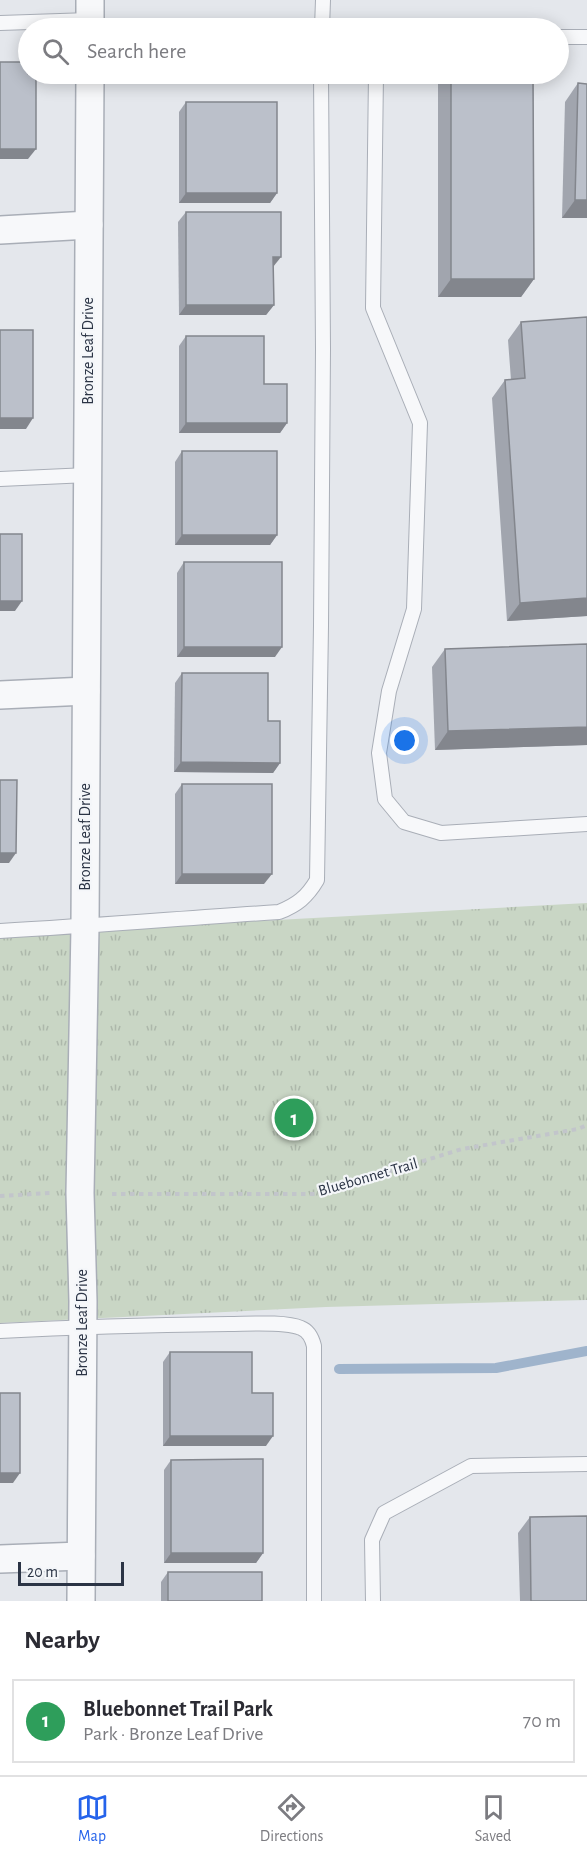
<!DOCTYPE html>
<meta charset="utf-8">
<style>
:root{--surface:#fff;--page:#f7f7f7;--text:#2b2b33;--muted:#7c7c81;--line:#e1e1e2;--accent:#2563eb}
body{margin:0;font-family:"Alegreya Sans",sans-serif;background:var(--page);color:var(--text)}
.scale{position:absolute;left:18px;bottom:15px;width:106px;box-sizing:border-box;padding-left:6px;border:3px solid #2b3445;border-top:0;font-size:16px;line-height:21px;white-space:nowrap;color:#2b3445;-webkit-text-stroke:4px #f4f6f9;paint-order:stroke}
.you{position:absolute;left:405px;top:741px;width:21px;height:21px;margin:-15px;border:4px solid #fff;border-radius:50%;background:#1a73e8;box-shadow:0 0 0 9px #1a73e833}
.badge{display:grid;place-items:center;width:39px;height:39px;border-radius:50%;background:var(--accent);color:#fff;font-size:20px;font-weight:700}
.pin{position:absolute;translate:-50% -50%;border:3px solid #fff;box-shadow:0 2px 6px #0006}
.list{margin:0;padding:0;list-style:none}
h2{display:flex;justify-content:space-between;align-items:center;height:78px;margin:0;padding:0 24px;font-size:26px}
h2 small{font-size:20px;font-weight:400;color:var(--muted)}
.list li{display:grid;grid-template-columns:39px 1fr auto;gap:18px;align-items:center;box-sizing:border-box;height:84px;margin:0 12px 12px;padding:0 12px;border:2px solid var(--line);border-radius:0px}
.list b{display:block;font-size:22px;white-space:nowrap}
.list p{margin:0;font-size:20px;white-space:nowrap;color:var(--muted)}
.list em{font-size:20px;font-style:normal;color:var(--muted)}
.icon{flex:none;width:33px;height:33px;fill:none;stroke:currentColor;stroke-width:2;stroke-linecap:round;stroke-linejoin:round}
.map{position:relative;flex:none;width:587px;height:1601px;overflow:hidden}
.search{position:absolute;background:var(--surface);box-shadow:0 3px 15px #0003;left:18px;right:18px;top:18px;height:66px;display:flex;align-items:center;gap:15px;box-sizing:border-box;padding:0 21px;border-radius:33px;color:var(--muted);font-size:22px}
.sheet{height:174px;background:var(--surface)}
nav{display:flex;justify-content:space-around;align-items:center;box-sizing:border-box;height:84px;border-top:2px solid var(--line);background:var(--surface);font-size:16px;color:var(--muted)}
nav a{display:grid;justify-items:center;gap:3px}
nav .on{color:var(--accent)}
.map>svg:first-child{display:block}
.grass{fill:url(#grass-tufts)}
.lines{fill:none;stroke-linecap:round;stroke-linejoin:round}
.stream{stroke:#9fb4cc;stroke-width:10}
.lane-casing{stroke:#a9aeb7;stroke-width:16}
.street-casing{stroke:#a9aeb7;stroke-width:30}
.path{stroke:#c2c5cb;stroke-width:4;stroke-dasharray:4.5 4.5;stroke-linecap:butt}
.lane{stroke:#f7f8fa;stroke-width:14}
.street{stroke:#f7f8fa;stroke-width:27}
.wall{fill:#a1a5ae}
.shaded-wall{fill:#83868d}
.building{fill:#bbc0ca;stroke:#83868d;stroke-width:1.5}
.labels{text-anchor:middle;dominant-baseline:central;stroke-width:4.5;stroke-linejoin:round;paint-order:stroke}
.street-label{font-size:16px;fill:#2b3445;stroke:#f4f6f9}
</style>
<div class="map">
<svg width="587" height="1601" viewBox="0 0 587 1601">
<defs>
<pattern id="grass-tufts" width="24" height="20" patternUnits="userSpaceOnUse" patternTransform="scale(1.5)"><rect width="24" height="20" fill="#c9d6c5"/><path d="M3 7l-1-3M5 7V3M7 7l1-3M15 17l-1-3M17 17v-4M19 17l1-3" fill="none" stroke="#adb8ab"/></pattern>
</defs>
<rect width="100%" height="100%" fill="#e4e7ec"/>
<!-- grass -->
<path class="grass" d="M 587,903 L 587,1300 L 326,1307 L 0,1323 L 0,935 Z"/>
<g class="lines">
<!-- stream -->
<path class="stream" d="M 339,1369 L 496,1368 L 587,1351"/>
<defs>
<g id="lane">
<path d="M 0,23 L 90,20"/>
<path d="M 322,28 L 323,0"/>
<path d="M 558,37 L 587,37"/>
<path d="M 376,74 L 373,308 L 420,423 L 414,609 L 389,691 L 379,753 L 385,799 L 404,822 L 441,833 L 587,824"/>
<path d="M 0,479 L 88,475"/>
<path d="M 0,931 C 93,926 186,918 279,912 C 297,905 307,897 317,880 L 321,626 L 323,349 L 321,74"/>
<path d="M 0,1331 C 76,1327 152,1325 229,1324 C 247,1324 285,1321 301,1328 C 309,1331 312,1338 314,1346 L 314,1601"/>
<path d="M 373,1601 L 372,1540 L 384,1513 L 471,1466 L 587,1464"/>
</g>
<g id="street">
<path d="M 90,28 L 90,0"/>
<path d="M 0,230 L 89,225"/>
<path d="M 0,695 L 86,691"/>
<path d="M 0,1559 L 81,1556"/>
<path d="M 81,1601 L 83,1301 L 80,1193 L 85,927 L 90,74"/>
</g>
</defs>
<!-- lane casing -->
<use href="#lane" class="lane-casing"/>
<!-- street casing -->
<use href="#street" class="street-casing"/>
<!-- path -->
<g class="path">
<path d="M 112,1194 L 316,1194 L 462,1149 L 578,1129 L 587,1125"/>
<path d="M 0,1196 L 50,1193"/>
</g>
<!-- lane -->
<use href="#lane" class="lane"/>
<!-- street -->
<use href="#street" class="street"/>
</g>
<!-- wall -->
<g class="wall">
<path d="M 438,74 L 533,74 L 534,279 L 521,297 L 438,297 Z"/>
<path d="M 578,83 L 587,218 L 562,218 L 565,102 Z"/>
<path d="M 186,102 L 277,193 L 270,203 L 179,203 L 179,112 Z"/>
<path d="M 186,212 L 273,267 L 274,305 L 266,315 L 179,315 L 178,222 Z"/>
<path d="M 587,317 L 587,616 L 507,621 L 492,398 L 505,380 L 511,380 L 508,340 L 521,322 Z"/>
<path d="M 186,336 L 264,384 L 287,423 L 280,433 L 179,433 L 179,346 Z"/>
<path d="M 182,451 L 277,535 L 270,545 L 175,545 L 175,462 Z"/>
<path d="M 184,562 L 275,657 L 177,657 L 177,573 Z"/>
<path d="M 587,644 L 587,745 L 435,750 L 432,667 L 445,649 Z"/>
<path d="M 182,673 L 268,721 L 280,763 L 273,773 L 174,772 L 175,683 Z"/>
<path d="M 182,784 L 264,884 L 175,884 L 175,794 Z"/>
<path d="M 170,1352 L 252,1393 L 266,1446 L 163,1446 L 163,1362 Z"/>
<path d="M 171,1460 L 263,1553 L 256,1563 L 164,1563 L 164,1470 Z"/>
<path d="M 530,1517 L 587,1601 L 520,1601 L 518,1533 Z"/>
<path d="M 168,1572 L 262,1601 L 161,1601 L 161,1582 Z"/>
</g>
<!-- shaded-wall -->
<g class="shaded-wall">
<path d="M 0,149 L 36,149 L 28,159 L 0,159 Z"/>
<path d="M 186,193 L 277,193 L 270,203 L 179,203 Z"/>
<path d="M 575,200 L 587,200 L 587,218 L 562,218 Z"/>
<path d="M 273,257 L 281,257 L 273,267 Z"/>
<path d="M 451,279 L 534,279 L 521,297 L 438,297 Z"/>
<path d="M 186,305 L 274,305 L 266,315 L 179,315 Z"/>
<path d="M 0,418 L 33,418 L 26,429 L 0,429 Z"/>
<path d="M 186,423 L 287,423 L 280,433 L 179,433 Z"/>
<path d="M 182,535 L 277,535 L 270,545 L 175,545 Z"/>
<path d="M 587,598 L 587,616 L 507,621 L 520,603 Z"/>
<path d="M 0,601 L 22,601 L 15,611 L 0,611 Z"/>
<path d="M 184,647 L 282,647 L 275,657 L 177,657 Z"/>
<path d="M 587,727 L 587,745 L 435,750 L 448,731 Z"/>
<path d="M 181,762 L 280,763 L 273,773 L 174,772 Z"/>
<path d="M 0,853 L 16,853 L 9,863 L 0,863 Z"/>
<path d="M 182,874 L 272,874 L 264,884 L 175,884 Z"/>
<path d="M 170,1436 L 273,1436 L 266,1446 L 163,1446 Z"/>
<path d="M 0,1473 L 20,1473 L 13,1483 L 0,1483 Z"/>
<path d="M 171,1553 L 263,1553 L 256,1563 L 164,1563 Z"/>
</g>
<!-- building -->
<g class="building">
<path d="M 0,62 L 28,62 L 28,74 L 36,74 L 36,149 L 0,149 Z"/>
<path d="M 451,74 L 533,74 L 534,279 L 451,279 Z"/>
<path d="M 578,83 L 587,84 L 587,200 L 575,200 Z"/>
<rect x="186" y="102" width="91" height="91"/>
<path d="M 186,212 L 281,212 L 281,257 L 273,257 L 274,305 L 186,305 Z"/>
<path d="M 587,317 L 587,598 L 520,603 L 505,380 L 525,378 L 521,322 Z"/>
<rect x="0" y="330" width="33" height="88"/>
<path d="M 186,336 L 264,336 L 264,384 L 287,384 L 287,423 L 186,423 Z"/>
<rect x="182" y="451" width="95" height="84"/>
<rect x="0" y="534" width="22" height="67"/>
<rect x="184" y="562" width="98" height="85"/>
<path d="M 587,644 L 587,727 L 448,731 L 445,649 Z"/>
<path d="M 182,673 L 268,673 L 268,721 L 280,721 L 280,763 L 181,762 Z"/>
<path d="M 0,780 L 17,780 L 16,853 L 0,853 Z"/>
<rect x="182" y="784" width="90" height="90"/>
<path d="M 170,1352 L 252,1352 L 252,1393 L 273,1393 L 273,1436 L 170,1436 Z"/>
<rect x="0" y="1393" width="20" height="80"/>
<path d="M 263,1459 L 263,1553 L 171,1553 L 171,1460 Z"/>
<path d="M 587,1516 L 587,1601 L 531,1601 L 530,1517 Z"/>
<rect x="168" y="1572" width="94" height="29"/>
</g>
<g class="labels">
<!-- street labels -->
<g class="street-label">
<text transform="translate(88 351) rotate(-90)">Bronze Leaf Drive</text>
<text transform="translate(85 837) rotate(-90)">Bronze Leaf Drive</text>
<text transform="translate(368 1177) rotate(-16)">Bluebonnet Trail</text>
<text transform="translate(82 1323) rotate(-90)">Bronze Leaf Drive</text>
</g>
</g>
</svg>
<div class="scale">20 m</div>
<div class="you"></div>
<div class="pin badge" style="left:294px;top:1118px;background:#2e9e5b">1</div>
<div class="search"><svg class="icon" aria-label="search" viewBox="0 0 24 24"><circle cx="10" cy="10" r="6"/><path d="M15 15l6 6"/></svg>Search here</div>
</div>
<section class="sheet">
<h2>Nearby<small></small></h2>
<ul class="list">
<li><span class="badge" style="background:#2e9e5b">1</span><div><b>Bluebonnet Trail Park</b><p>Park · Bronze Leaf Drive</p></div><em>70 m</em></li>
</ul>
</section>
<nav>
<a class="on"><svg class="icon" aria-label="map" viewBox="0 0 24 24"><path d="M3 6l6-2 6 2 6-2v14l-6 2-6-2-6 2zM9 4v14M15 6v14"/></svg>Map</a>
<a><svg class="icon" aria-label="directions" viewBox="0 0 24 24"><path d="M12 3l9 9-9 9-9-9zM9 14v-3h6M13 9l2 2-2 2"/></svg>Directions</a>
<a><svg class="icon" aria-label="saved" viewBox="0 0 24 24"><path d="M7 4h10v16l-5-4-5 4z"/></svg>Saved</a>
</nav>
